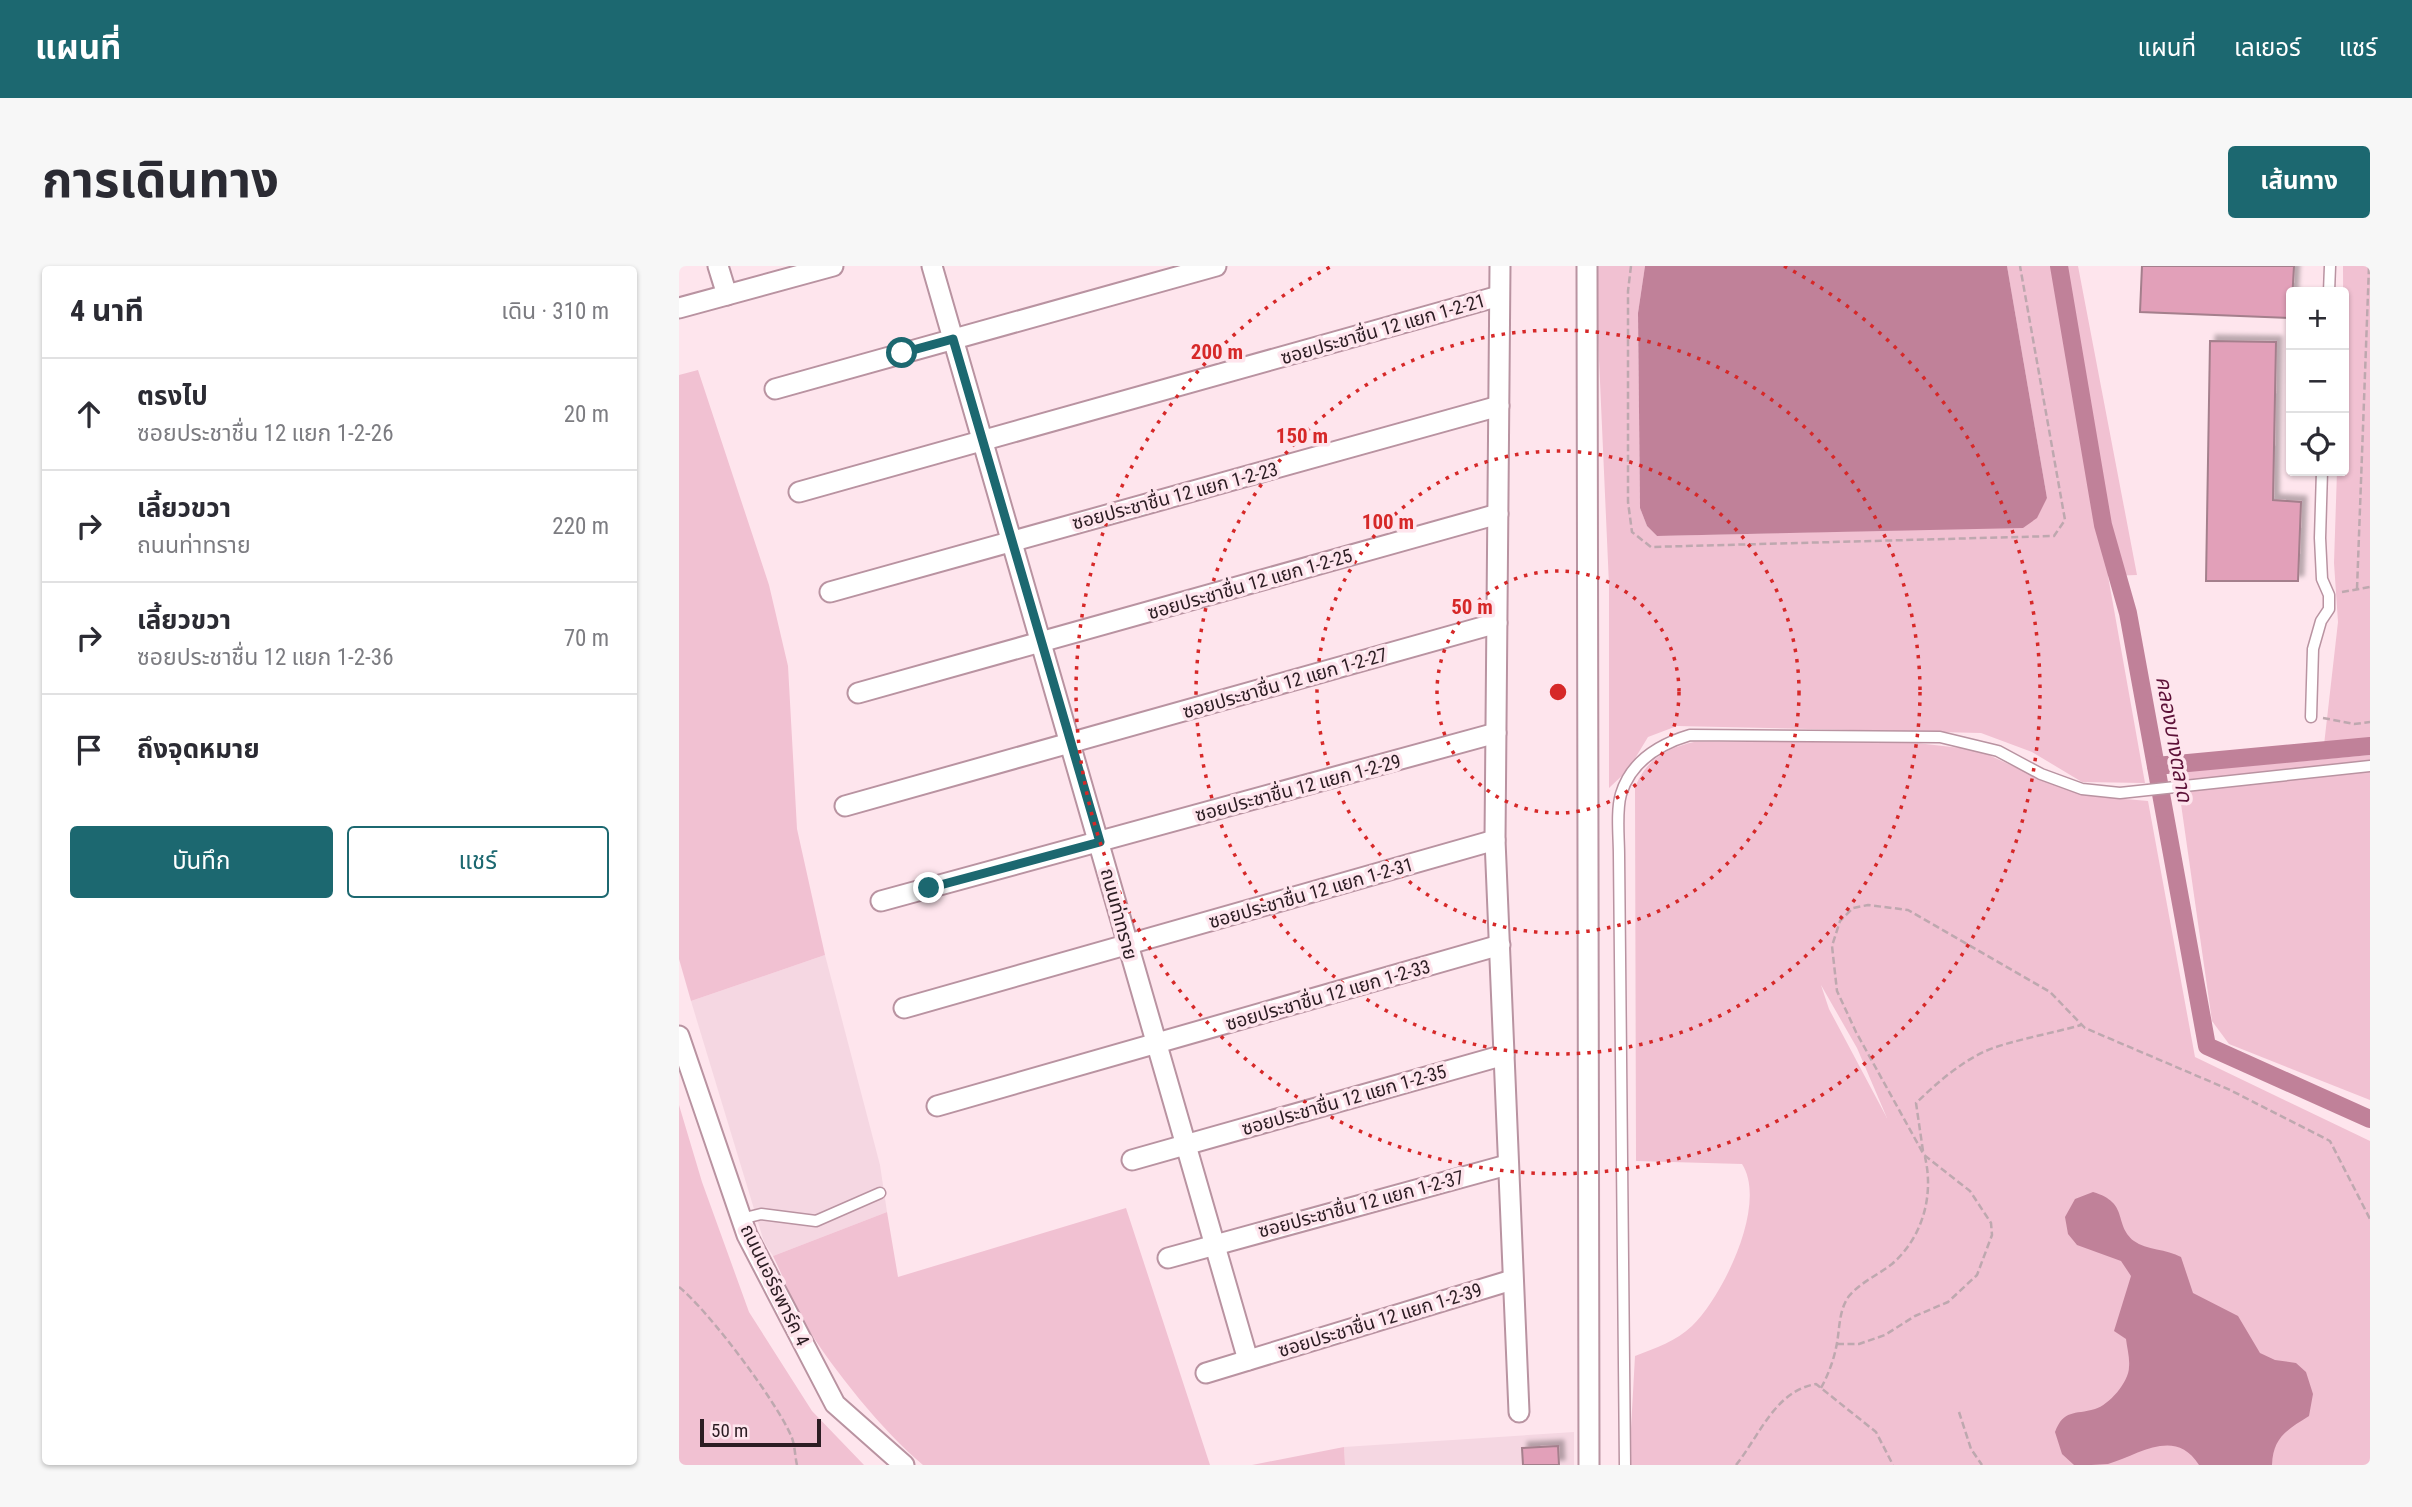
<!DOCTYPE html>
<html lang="th">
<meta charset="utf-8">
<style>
:root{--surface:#fff;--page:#f7f7f7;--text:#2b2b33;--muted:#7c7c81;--line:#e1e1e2;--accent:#1c6870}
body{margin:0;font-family:"Roboto Condensed","Noto Sans Thai",sans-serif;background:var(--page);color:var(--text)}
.controls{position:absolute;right:21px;top:21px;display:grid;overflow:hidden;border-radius:7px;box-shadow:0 2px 5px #0004}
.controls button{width:63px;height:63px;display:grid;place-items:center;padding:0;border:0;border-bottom:2px solid var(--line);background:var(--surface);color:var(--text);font:35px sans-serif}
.scale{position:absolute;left:21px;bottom:18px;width:121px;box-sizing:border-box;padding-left:7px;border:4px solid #2c1d23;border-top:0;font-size:19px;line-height:24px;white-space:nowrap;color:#2c1d23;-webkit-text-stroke:5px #fee5ed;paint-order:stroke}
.stop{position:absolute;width:21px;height:21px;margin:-16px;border:5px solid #1c6870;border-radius:50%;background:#fff}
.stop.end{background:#1c6870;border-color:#fff;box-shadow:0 2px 7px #0008}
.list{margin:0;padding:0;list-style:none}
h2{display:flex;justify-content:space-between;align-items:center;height:91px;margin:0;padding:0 28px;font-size:30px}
h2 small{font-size:23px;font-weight:400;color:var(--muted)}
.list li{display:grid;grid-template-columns:46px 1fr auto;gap:21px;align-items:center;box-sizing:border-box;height:112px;padding:0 28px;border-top:2px solid var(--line)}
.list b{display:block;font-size:26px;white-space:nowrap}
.list p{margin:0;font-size:23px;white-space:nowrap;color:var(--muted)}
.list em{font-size:23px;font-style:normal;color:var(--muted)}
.actions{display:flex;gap:14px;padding:21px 28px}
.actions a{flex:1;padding:16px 0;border:2px solid var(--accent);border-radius:7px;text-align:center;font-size:24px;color:var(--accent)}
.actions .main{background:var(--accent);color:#fff}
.icon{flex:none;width:38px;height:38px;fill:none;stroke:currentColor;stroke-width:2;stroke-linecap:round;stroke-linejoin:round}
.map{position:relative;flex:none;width:1691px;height:1199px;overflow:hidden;border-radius:7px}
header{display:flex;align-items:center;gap:42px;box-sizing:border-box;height:98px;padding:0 35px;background:var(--accent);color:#fff}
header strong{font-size:33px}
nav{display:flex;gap:38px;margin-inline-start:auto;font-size:24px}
.intro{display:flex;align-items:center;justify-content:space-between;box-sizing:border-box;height:168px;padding:0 42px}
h1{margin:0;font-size:49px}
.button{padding:18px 32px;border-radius:7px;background:var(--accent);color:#fff;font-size:24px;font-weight:700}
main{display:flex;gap:42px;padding:0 42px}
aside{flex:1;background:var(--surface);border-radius:7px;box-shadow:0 2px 5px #0004}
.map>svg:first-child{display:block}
.built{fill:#f5d7e2}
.green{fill:#f1c1d2;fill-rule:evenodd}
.water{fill:#c08199}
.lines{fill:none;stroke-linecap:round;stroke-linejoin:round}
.canal{stroke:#c08199;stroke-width:18}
.building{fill:#e2a0b9;stroke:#a47f8c;stroke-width:2;filter:url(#shadow)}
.service-casing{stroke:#b993a1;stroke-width:13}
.minor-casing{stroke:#b993a1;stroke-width:23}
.path{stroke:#bea8af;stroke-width:2.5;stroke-dasharray:7 3.5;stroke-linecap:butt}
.service{stroke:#fff;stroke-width:10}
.minor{stroke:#fff;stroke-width:19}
.route{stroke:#1c6870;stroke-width:9}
.ring{fill:none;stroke:#d62828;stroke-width:3.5;stroke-dasharray:3.5 7}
.labels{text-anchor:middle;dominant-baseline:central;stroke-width:7;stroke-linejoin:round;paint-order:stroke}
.street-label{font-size:19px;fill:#2c1d23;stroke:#fee5ed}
.water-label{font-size:21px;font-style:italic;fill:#5c1037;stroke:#fee5ed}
.centre{fill:#d62828;stroke:#fee5ed;stroke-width:3.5}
.ring-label{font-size:21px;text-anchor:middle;font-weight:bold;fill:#d62828;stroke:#fee5ed;stroke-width:7;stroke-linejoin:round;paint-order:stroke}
</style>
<header>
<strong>แผนที่</strong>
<nav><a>แผนที่</a><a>เลเยอร์</a><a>แชร์</a></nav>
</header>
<div class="intro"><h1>การเดินทาง</h1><a class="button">เส้นทาง</a></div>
<main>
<aside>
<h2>4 นาที<small>เดิน · 310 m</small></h2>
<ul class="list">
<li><svg class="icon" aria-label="ahead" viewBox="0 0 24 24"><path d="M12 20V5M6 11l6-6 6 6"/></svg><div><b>ตรงไป</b><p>ซอยประชาชื่น 12 แยก 1-2-26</p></div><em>20 m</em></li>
<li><svg class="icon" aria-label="right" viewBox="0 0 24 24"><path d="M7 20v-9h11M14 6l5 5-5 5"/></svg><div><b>เลี้ยวขวา</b><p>ถนนท่าทราย</p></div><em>220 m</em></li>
<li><svg class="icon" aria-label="right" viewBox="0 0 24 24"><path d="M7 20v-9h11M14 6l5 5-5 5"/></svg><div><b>เลี้ยวขวา</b><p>ซอยประชาชื่น 12 แยก 1-2-36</p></div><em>70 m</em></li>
<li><svg class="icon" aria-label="arrive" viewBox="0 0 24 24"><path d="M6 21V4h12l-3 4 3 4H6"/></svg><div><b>ถึงจุดหมาย</b></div></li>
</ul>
<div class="actions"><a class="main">บันทึก</a><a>แชร์</a></div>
</aside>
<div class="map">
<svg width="1691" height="1199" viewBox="0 0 1691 1199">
<defs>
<filter id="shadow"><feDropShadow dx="5.5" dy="-5.5" stdDeviation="2" flood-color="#0004"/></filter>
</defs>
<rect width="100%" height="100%" fill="#fee5ed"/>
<!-- built -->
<g class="built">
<path d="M 146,689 L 201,899 L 208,946 L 94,990 L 85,976 L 12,735 Z"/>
<path d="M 895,1166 L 895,1199 L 666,1199 L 665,1181 Z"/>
</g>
<!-- green -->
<g class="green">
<path d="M 919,0 L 966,0 L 959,47 L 961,242 L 968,260 L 978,270 L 1344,261 L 1368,232 L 1328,0 L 1399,0 L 1458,309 L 1429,310 L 1466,517 L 1403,516 L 1353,486 L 1302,467 L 998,460 L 969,471 L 949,504 L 930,522 L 930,319 L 917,25 Z"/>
<path d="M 1664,0 L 1691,0 L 1691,475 L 1645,479 L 1659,356 L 1655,297 L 1658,205 L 1665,205 Z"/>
<path d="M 19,104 L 90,319 L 109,400 L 118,563 L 146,689 L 12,735 L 0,693 L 0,109 Z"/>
<path d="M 1015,476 L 1229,476 L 1299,484 L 1338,502 L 1424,531 L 1469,535 L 1516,791 L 1691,875 L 1691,1199 L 950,1199 L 956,1090 C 977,1082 997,1075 1013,1060 C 1044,1030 1089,938 1063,898 L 957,895 L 956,522 C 966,494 988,482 1015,476 ZM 1142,719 L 1178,782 L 1208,852 L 1150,743 Z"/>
<path d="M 1691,489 L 1691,834 L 1550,778 L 1533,755 L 1501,531 L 1500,506 Z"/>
<path d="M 0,839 L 23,916 L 70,1046 L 133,1145 L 185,1199 L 0,1199 Z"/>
<path d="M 447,942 L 531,1199 L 244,1199 C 205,1167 152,1101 126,1058 C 114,1037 105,1012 94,990 L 208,946 L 219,1011 Z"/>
<path d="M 665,1181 L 666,1199 L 573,1199 Z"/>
</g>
<!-- water -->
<g class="water">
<path d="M 966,0 L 1328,0 L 1368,232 L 1358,252 L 1344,262 L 978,270 L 968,260 L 961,242 L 959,47 Z"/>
<path d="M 1414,926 C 1451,937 1434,958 1455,975 C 1467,984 1488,983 1502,991 L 1514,1027 L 1559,1050 L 1581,1087 L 1596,1094 L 1617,1097 L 1627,1106 L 1634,1128 L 1630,1150 C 1608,1164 1594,1171 1593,1199 L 1520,1199 C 1496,1161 1460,1189 1429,1198 C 1419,1199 1406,1199 1395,1199 L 1383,1188 L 1376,1166 C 1385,1143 1395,1149 1416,1143 C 1430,1139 1450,1116 1450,1101 C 1451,1092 1448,1082 1447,1073 L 1435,1065 L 1452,1010 L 1442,995 L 1398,979 L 1389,968 L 1386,951 L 1396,933 Z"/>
</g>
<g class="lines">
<!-- canal -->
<g class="canal">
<path d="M 1380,0 L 1424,259 L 1449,347 L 1528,780 L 1691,853"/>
<path d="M 1477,500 L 1691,480"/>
</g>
</g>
<!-- building -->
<g class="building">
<path d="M 1463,0 L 1615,0 L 1612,52 L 1461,46 Z"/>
<path d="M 1531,75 L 1597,76 L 1594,234 L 1622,236 L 1619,315 L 1527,315 Z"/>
<path d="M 879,1180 L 880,1199 L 844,1199 L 843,1182 Z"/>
</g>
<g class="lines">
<defs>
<g id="service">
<path d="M 1650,26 L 1651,0"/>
<path d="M 1632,451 L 1634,383 L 1642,355 L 1650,343 L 1650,329 L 1643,313 L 1641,272 L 1643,205"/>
<path d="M 62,953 L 82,948 L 137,955 L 201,927"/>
<path d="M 946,1199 L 940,589 C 940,571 937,545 942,528 C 952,495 981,478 1011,469 L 1261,471 L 1319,485 L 1362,508 L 1403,523 L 1441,527 L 1691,500"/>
</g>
<g id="minor">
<path d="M 39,0 L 48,29"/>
<path d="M 253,0 L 569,1094"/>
<path d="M 821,0 L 816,574 L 840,1146"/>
<path d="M 908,0 L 910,1199"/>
<path d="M 0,42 L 154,0"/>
<path d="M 96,123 L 537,0"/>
<path d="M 120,226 L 820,30"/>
<path d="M 151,326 L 820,140"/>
<path d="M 179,427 L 819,248"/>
<path d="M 166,540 L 818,357"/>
<path d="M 202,635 L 817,467"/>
<path d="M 225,742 L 816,574"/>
<path d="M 0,770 L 68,969 L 156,1138 L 225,1199"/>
<path d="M 258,840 L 821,679"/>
<path d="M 453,894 L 825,789"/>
<path d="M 489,992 L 828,899"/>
<path d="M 527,1107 L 833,1014"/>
</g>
</defs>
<!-- service casing -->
<use href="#service" class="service-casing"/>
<!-- minor casing -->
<use href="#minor" class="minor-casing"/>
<!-- path -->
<g class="path">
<path d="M 952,0 L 949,25 L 949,236 L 953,266 L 972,281 L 1375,270 L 1386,254 L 1341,0"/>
<path d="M 1678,323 L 1690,0"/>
<path d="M 1663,326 L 1691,321"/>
<path d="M 1644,452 L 1675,458 L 1691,456"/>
<path d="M 1244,885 L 1237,837 C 1260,815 1287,791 1317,781 C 1345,772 1374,767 1402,759"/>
<path d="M 0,1021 C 29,1044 99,1137 113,1172 C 116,1180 116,1191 118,1199"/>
<path d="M 1158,1078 L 1180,1078 L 1206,1069 L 1236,1050 L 1269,1036 L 1298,1009 L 1313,969 L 1312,957 L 1291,925 L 1245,889 L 1177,766 L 1158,725 L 1153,680 L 1161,655 L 1174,642 L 1189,639 L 1229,644 L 1371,726 L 1406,762 L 1551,824 L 1651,875 L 1691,953"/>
<path d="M 1142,1122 C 1149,1109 1154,1096 1157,1082 C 1161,1065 1159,1045 1170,1030 C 1182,1016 1199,1009 1213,998 C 1244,971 1255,929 1246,891"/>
<path d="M 1280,1146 L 1292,1183 L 1303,1199"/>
<path d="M 1057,1199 C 1081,1169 1096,1125 1137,1118 L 1197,1166 L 1214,1199"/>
</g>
<!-- service -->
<use href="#service" class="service"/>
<!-- minor -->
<use href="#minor" class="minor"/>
</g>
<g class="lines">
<!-- route -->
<path class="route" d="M 223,87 L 274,73 L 421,576 L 250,622"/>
</g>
<!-- distance rings -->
<g class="ring">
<circle cx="879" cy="426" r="121"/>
<circle cx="879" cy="426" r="241"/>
<circle cx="879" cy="426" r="362"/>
<path d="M1105 0A482 482 0 1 1 653 0"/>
</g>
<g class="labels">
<!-- street labels -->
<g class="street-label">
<text transform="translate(704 63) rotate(-16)">ซอยประชาชื่น 12 แยก 1-2-21</text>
<text transform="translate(496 230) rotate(-15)">ซอยประชาชื่น 12 แยก 1-2-23</text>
<text transform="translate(571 318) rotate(-16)">ซอยประชาชื่น 12 แยก 1-2-25</text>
<text transform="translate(606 417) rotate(-16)">ซอยประชาชื่น 12 แยก 1-2-27</text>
<text transform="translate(619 522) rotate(-15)">ซอยประชาชื่น 12 แยก 1-2-29</text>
<text transform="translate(632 627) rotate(-16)">ซอยประชาชื่น 12 แยก 1-2-31</text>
<text transform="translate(440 648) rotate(75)">ถนนท่าทราย</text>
<text transform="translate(649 729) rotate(-16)">ซอยประชาชื่น 12 แยก 1-2-33</text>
<text transform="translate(665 834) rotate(-16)">ซอยประชาชื่น 12 แยก 1-2-35</text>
<text transform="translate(682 938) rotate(-15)">ซอยประชาชื่น 12 แยก 1-2-37</text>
<text transform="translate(96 1019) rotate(64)">ถนนนอร์ธพาร์ค 4</text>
<text transform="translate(701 1054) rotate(-17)">ซอยประชาชื่น 12 แยก 1-2-39</text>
</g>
<!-- water labels -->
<g class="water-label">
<text transform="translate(1495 473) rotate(80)">คลองบางตลาด</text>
</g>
</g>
<circle cx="879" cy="426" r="10" class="centre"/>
<g class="ring-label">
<text x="538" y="93">200 m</text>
<text x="623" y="177">150 m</text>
<text x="709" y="263">100 m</text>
<text x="793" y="348">50 m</text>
</g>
</svg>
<div class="controls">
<button>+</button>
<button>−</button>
<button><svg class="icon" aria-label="locate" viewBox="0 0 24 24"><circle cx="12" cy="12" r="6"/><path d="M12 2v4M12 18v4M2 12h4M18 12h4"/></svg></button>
</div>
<div class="scale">50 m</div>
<div class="stop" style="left:223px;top:87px"></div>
<div class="stop end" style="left:250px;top:622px"></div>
</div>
</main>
